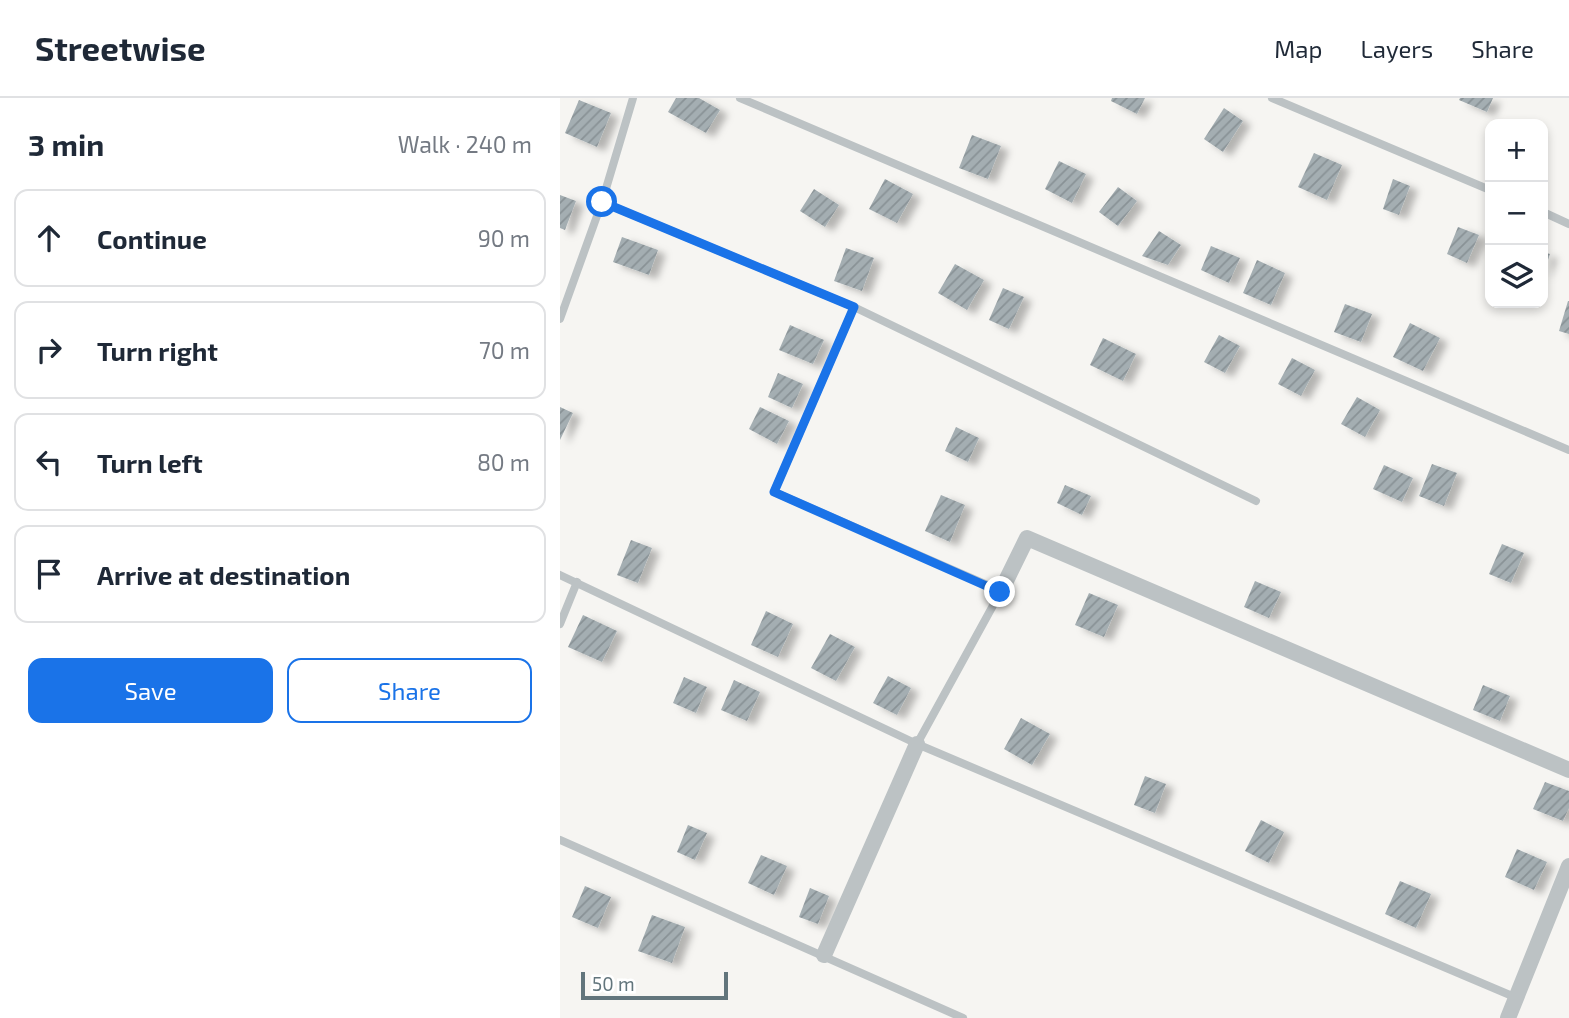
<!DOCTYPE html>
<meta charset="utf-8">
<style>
:root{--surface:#fff;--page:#f6f6f7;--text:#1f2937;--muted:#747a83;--line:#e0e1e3;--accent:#1a73e8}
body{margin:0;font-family:"Exo 2",sans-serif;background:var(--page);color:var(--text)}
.controls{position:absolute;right:21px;top:21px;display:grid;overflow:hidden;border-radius:14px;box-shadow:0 4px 10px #0003}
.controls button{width:63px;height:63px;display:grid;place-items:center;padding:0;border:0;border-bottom:2px solid var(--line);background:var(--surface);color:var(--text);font:35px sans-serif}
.scale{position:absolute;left:21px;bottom:18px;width:147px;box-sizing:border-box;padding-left:7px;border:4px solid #62757c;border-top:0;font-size:19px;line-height:24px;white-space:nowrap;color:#62757c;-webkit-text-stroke:5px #fff;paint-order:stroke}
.stop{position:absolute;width:21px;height:21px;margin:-16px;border:5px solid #1a73e8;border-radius:50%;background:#fff}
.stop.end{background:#1a73e8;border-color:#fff;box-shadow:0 2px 7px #0008}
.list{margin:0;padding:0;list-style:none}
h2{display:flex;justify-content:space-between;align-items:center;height:91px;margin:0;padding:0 28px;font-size:30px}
h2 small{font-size:23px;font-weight:400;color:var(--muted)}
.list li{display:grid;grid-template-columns:46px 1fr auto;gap:21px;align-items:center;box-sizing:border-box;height:98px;margin:0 14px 14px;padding:0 14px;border:2px solid var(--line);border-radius:14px}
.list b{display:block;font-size:26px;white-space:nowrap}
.list em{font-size:23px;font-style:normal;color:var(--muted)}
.actions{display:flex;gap:14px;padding:21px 28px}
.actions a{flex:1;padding:16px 0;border:2px solid var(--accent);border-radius:14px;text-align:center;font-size:24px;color:var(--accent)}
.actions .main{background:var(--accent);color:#fff}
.icon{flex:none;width:38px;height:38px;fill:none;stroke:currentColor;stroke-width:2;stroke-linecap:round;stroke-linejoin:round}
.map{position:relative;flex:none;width:1009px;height:920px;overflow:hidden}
header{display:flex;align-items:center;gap:42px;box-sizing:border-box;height:98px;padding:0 35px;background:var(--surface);border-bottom:2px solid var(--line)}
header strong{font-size:33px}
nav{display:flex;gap:38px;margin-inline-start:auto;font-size:24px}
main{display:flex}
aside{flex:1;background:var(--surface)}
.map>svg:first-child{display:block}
.building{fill:url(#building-hatch);filter:url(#shadow)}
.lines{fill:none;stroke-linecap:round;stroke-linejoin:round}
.lane{stroke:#bcc2c4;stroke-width:8}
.street{stroke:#bcc2c4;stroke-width:16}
.route{stroke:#1a73e8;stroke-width:9}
</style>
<header>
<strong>Streetwise</strong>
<nav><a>Map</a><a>Layers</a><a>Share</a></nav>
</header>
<main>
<aside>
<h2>3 min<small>Walk · 240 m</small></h2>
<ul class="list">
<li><svg class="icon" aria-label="ahead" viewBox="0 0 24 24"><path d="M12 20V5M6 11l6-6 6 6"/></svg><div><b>Continue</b></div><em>90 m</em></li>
<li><svg class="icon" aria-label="right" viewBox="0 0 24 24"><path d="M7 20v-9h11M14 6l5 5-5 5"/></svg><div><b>Turn right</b></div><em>70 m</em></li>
<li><svg class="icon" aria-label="left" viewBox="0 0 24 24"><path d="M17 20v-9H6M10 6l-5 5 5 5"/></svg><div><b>Turn left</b></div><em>80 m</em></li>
<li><svg class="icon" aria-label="arrive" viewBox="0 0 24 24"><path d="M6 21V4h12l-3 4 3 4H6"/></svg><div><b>Arrive at destination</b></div></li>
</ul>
<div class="actions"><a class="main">Save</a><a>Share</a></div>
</aside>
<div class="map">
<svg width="1009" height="920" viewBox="0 0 1009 920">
<defs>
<pattern id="building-hatch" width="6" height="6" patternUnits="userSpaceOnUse" patternTransform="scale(1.75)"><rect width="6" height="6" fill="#a4aeb2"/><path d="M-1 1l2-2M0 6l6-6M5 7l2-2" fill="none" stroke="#899296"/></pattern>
<filter id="shadow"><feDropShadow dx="8" dy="4.5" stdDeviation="3.5" flood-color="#0004"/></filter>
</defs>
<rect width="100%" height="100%" fill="#f6f5f2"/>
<!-- building -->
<g class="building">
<path d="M 116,0 L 139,0 L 160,12 L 146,35 L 108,14 Z"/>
<path d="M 552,0 L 585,0 L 577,16 L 551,3 Z"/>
<path d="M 900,0 L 933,0 L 927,14 L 899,2 Z"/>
<path d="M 19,2 L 51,15 L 37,49 L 5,35 Z"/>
<path d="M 664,10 L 683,23 L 663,54 L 644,41 Z"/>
<path d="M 412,37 L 441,48 L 428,81 L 399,70 Z"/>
<path d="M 754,55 L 782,67 L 767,102 L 738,89 Z"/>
<path d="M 499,63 L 526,76 L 512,105 L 485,91 Z"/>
<path d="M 325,81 L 353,96 L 337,125 L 309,111 Z"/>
<path d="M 833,81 L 850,88 L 839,117 L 823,111 Z"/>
<path d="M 558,89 L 577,103 L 558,128 L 539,114 Z"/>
<path d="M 254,91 L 279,107 L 265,129 L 240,113 Z"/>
<path d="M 0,97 L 16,103 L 5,132 L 0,130 Z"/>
<path d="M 898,129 L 919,137 L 907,165 L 887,156 Z"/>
<path d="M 599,133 L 621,147 L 608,167 L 582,158 Z"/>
<path d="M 62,139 L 98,152 L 89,177 L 53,164 Z"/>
<path d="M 651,148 L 680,160 L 669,185 L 641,172 Z"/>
<path d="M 286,150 L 314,160 L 302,193 L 274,183 Z"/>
<path d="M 983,154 L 990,156 L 983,177 Z"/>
<path d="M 697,162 L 725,175 L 711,207 L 683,195 Z"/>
<path d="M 395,166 L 424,182 L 407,212 L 378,195 Z"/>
<path d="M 443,190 L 464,199 L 449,231 L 429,222 Z"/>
<path d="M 1008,203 L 1009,203 L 1009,236 L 999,233 Z"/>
<path d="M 785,206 L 812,216 L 801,244 L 774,234 Z"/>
<path d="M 850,225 L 880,240 L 863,273 L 833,259 Z"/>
<path d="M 230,227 L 264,242 L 253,266 L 219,252 Z"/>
<path d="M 659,237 L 680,248 L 665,275 L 644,264 Z"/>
<path d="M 543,240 L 576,256 L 563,283 L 530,267 Z"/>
<path d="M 732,260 L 755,272 L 741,298 L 718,286 Z"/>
<path d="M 218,275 L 243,286 L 232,310 L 208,299 Z"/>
<path d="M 797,299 L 820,312 L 805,339 L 781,326 Z"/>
<path d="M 0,309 L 13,315 L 0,342 Z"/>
<path d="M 200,309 L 229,323 L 217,346 L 189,331 Z"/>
<path d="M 396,329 L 419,340 L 408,364 L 385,353 Z"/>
<path d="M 872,366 L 897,375 L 884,408 L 859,398 Z"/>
<path d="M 824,367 L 853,380 L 842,404 L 813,391 Z"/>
<path d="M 505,387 L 531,398 L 522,417 L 497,405 Z"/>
<path d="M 381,397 L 405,407 L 390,444 L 365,433 Z"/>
<path d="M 71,442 L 92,450 L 78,485 L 57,477 Z"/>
<path d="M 942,446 L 964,455 L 951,485 L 929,476 Z"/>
<path d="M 695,483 L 721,494 L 709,520 L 684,509 Z"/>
<path d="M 529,495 L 558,507 L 544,539 L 515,527 Z"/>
<path d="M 206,513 L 233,526 L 218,559 L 191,547 Z"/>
<path d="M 23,517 L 57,533 L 42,564 L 8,549 Z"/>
<path d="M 270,536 L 295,549 L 276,583 L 251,570 Z"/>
<path d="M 328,578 L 351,590 L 337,617 L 313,605 Z"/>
<path d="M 124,579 L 147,589 L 136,615 L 113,605 Z"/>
<path d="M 174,582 L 200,594 L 187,623 L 161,612 Z"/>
<path d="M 923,587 L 950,598 L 940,623 L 913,612 Z"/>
<path d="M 461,620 L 490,636 L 472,667 L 444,651 Z"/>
<path d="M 585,678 L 606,686 L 595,715 L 574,707 Z"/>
<path d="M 985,684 L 1009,693 L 1009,710 L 1003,723 L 973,711 Z"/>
<path d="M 701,722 L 724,734 L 709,765 L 685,753 Z"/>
<path d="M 128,727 L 147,735 L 135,762 L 117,754 Z"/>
<path d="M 957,751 L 987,764 L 974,792 L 945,779 Z"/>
<path d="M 201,757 L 227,768 L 214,797 L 188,785 Z"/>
<path d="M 840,783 L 871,796 L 856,830 L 825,816 Z"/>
<path d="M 25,788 L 51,799 L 38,830 L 12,819 Z"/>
<path d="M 250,790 L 269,798 L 258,826 L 239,819 Z"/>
<path d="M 92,817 L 125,829 L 112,865 L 78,853 Z"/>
</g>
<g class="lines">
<!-- lane -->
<g class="lane">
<path d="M 180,0 L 1009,352"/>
<path d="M 712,0 L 930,92"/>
<path d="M 42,104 L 294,209 L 696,403"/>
<path d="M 983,114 L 1009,126"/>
<path d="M 294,209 L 214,394 L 441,493 L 357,646"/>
<path d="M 0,221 L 42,104 L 73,0"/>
<path d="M 0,477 L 357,646 L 957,900"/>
<path d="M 0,526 L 17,484"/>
<path d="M 0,742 L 403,920"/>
</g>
<!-- street -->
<g class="street">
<path d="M 441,493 L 467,440 L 1009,672"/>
<path d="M 264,857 L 357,646"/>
<path d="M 948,920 L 1009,768"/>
</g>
</g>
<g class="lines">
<!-- route -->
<path class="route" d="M 42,104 L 294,209 L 214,394 L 440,494"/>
</g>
</svg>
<div class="controls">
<button>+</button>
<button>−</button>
<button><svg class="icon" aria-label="layers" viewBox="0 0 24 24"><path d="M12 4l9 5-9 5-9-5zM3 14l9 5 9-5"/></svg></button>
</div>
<div class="scale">50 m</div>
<div class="stop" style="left:42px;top:104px"></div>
<div class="stop end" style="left:440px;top:494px"></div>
</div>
</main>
